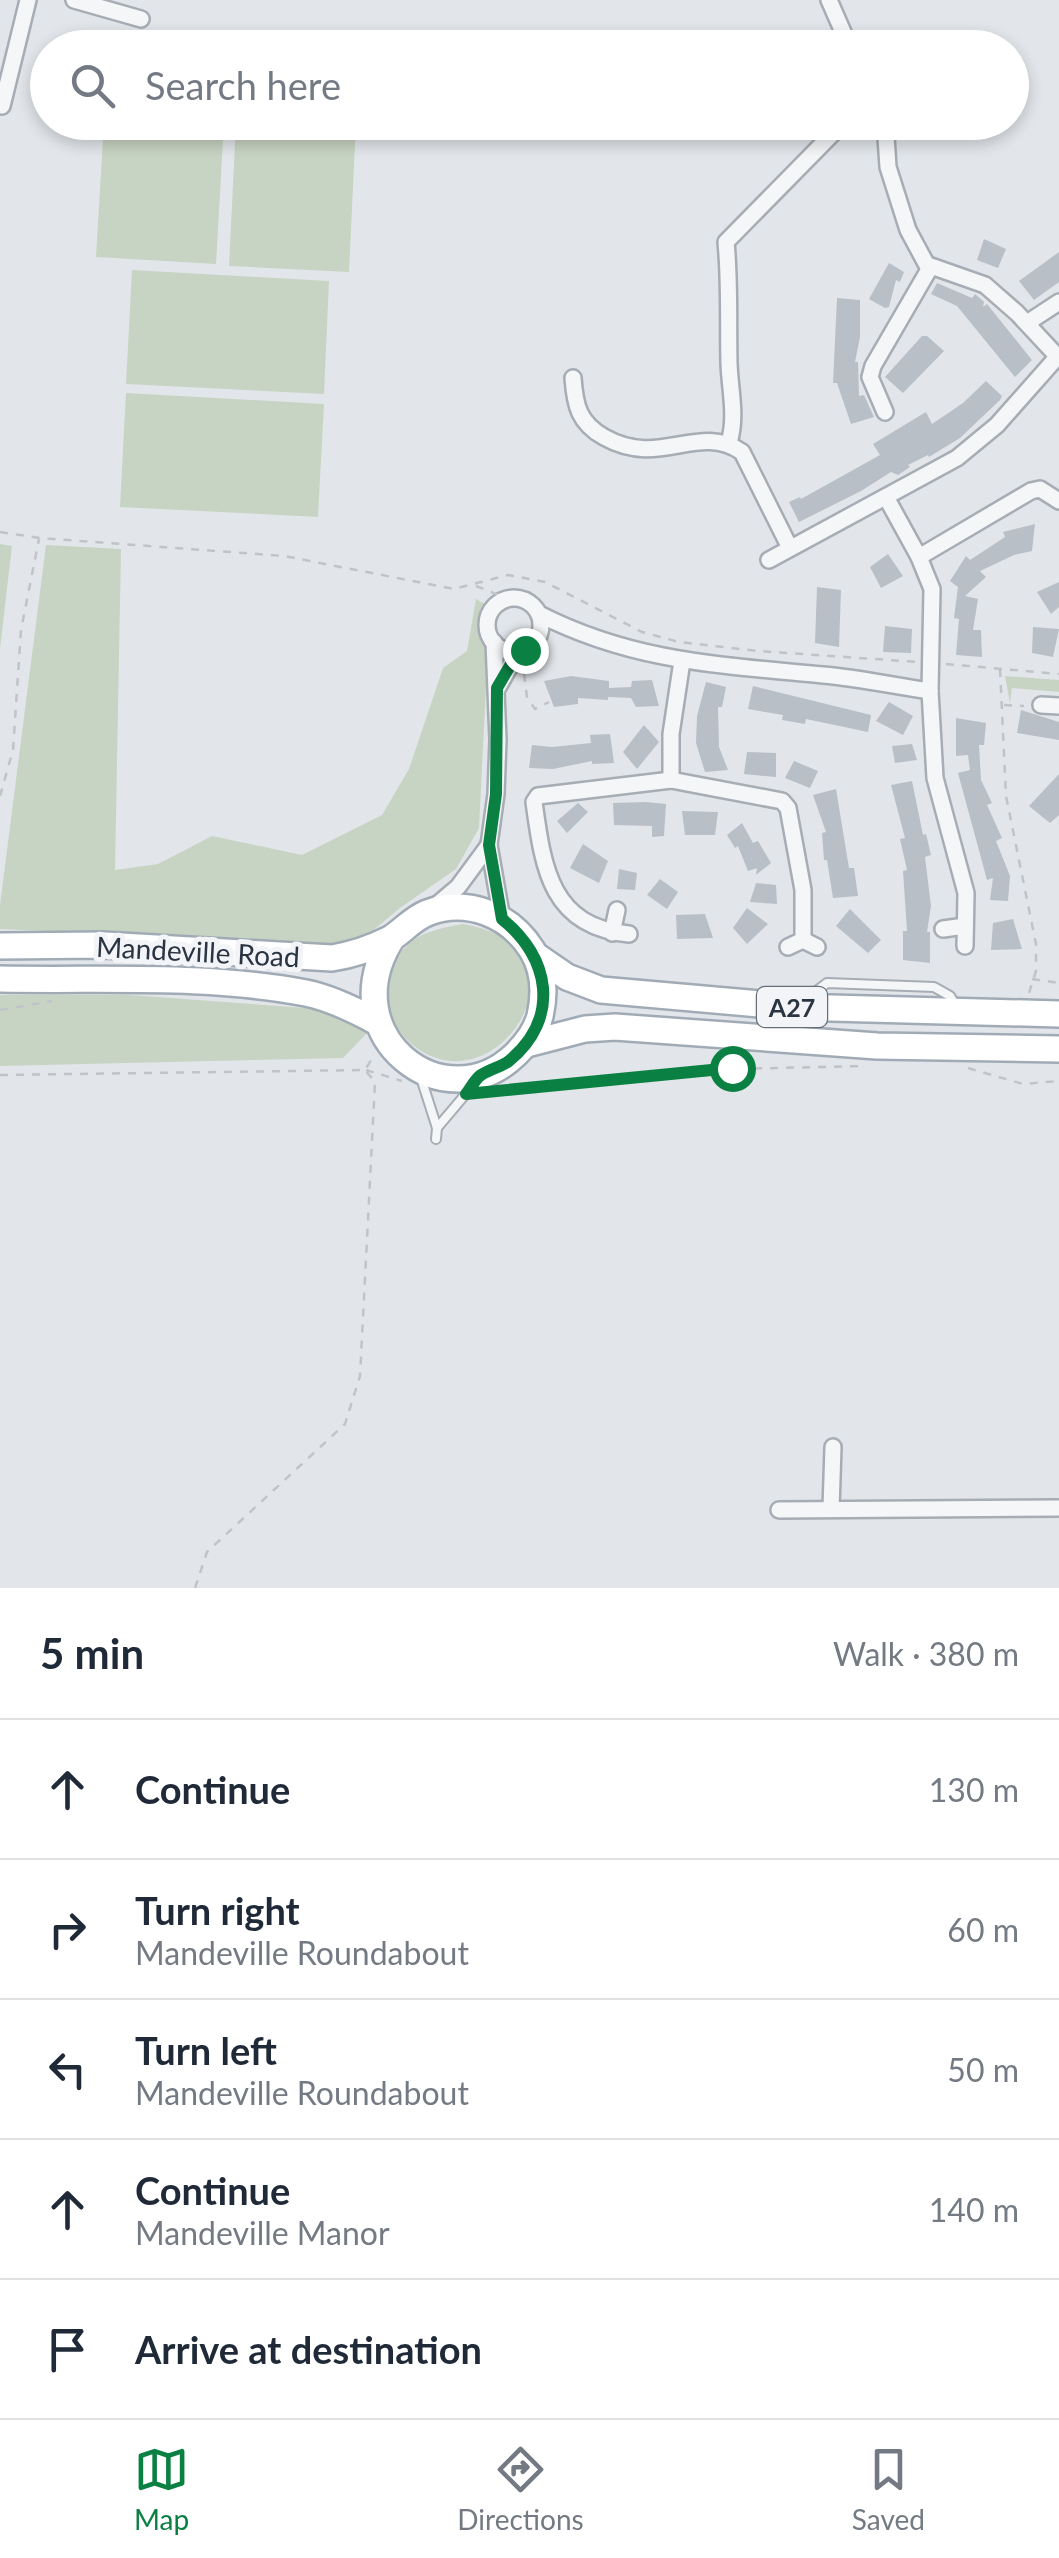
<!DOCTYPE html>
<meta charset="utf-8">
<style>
:root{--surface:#fff;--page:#f6f6f7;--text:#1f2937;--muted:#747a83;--line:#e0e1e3;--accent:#0b8043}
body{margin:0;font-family:Lato,sans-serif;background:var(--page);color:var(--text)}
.stop{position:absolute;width:30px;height:30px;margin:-22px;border:8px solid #0b8043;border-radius:50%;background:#fff}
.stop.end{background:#0b8043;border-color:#fff;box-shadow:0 2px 10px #0008}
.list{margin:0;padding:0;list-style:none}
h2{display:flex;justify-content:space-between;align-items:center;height:130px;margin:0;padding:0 40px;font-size:42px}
h2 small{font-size:32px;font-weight:400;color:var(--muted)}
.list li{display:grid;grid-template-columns:65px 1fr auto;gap:30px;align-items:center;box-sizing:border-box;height:140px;padding:0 40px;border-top:2px solid var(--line)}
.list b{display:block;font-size:38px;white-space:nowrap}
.list p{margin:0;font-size:32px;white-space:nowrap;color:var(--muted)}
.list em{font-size:32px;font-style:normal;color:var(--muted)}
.icon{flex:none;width:55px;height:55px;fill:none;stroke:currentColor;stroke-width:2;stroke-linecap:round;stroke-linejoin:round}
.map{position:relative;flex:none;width:1059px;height:1588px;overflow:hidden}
.search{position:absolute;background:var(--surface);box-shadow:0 5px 15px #0003;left:30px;right:30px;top:30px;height:110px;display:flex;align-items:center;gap:25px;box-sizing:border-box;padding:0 35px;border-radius:55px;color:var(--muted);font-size:38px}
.sheet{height:830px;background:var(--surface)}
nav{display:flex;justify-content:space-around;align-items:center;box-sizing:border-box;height:140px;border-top:2px solid var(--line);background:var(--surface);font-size:28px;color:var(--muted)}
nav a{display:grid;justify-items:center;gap:5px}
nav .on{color:var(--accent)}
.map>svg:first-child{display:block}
.green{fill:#c8d4c3}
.building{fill:#b9bfc7}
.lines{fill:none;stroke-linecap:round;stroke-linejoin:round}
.lane-casing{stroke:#a7adb4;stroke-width:12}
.street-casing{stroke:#a7adb4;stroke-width:20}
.primary-casing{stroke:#a1abb6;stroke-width:30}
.path{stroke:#c0c4c9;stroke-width:2.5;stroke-dasharray:8 8;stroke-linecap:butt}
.lane{stroke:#f5f6f8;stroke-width:8}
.street{stroke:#f5f6f8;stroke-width:15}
.primary{stroke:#fff;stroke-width:25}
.route{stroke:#0b8043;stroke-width:12}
.labels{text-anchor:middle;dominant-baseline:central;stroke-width:10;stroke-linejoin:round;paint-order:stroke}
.shield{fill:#f2f4f7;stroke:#666e78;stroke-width:2.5}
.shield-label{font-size:25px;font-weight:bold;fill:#2a3442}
.street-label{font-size:28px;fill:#2a3442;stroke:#f2f4f7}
</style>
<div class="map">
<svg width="1059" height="1588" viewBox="0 0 1059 1588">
<rect width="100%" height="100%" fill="#e2e6ea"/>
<!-- green -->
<g class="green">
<path d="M 104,122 L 224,123 L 216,264 L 96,257 Z"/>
<path d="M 236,123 L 356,123 L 349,272 L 229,266 Z"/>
<path d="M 132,270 L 329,281 L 324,394 L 126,384 Z"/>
<path d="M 126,393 L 324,404 L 318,517 L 120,507 Z"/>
<path d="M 0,544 L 12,546 L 0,649 Z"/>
<path d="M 46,545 L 121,549 L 115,870 L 158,864 L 212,836 L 302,855 L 382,815 L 409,769 L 443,668 L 467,651 L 476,599 L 490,607 L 479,828 L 456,869 L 400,908 L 347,952 L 191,937 L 0,929 L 0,905 Z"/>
<path d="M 1005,676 L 1059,680 L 1059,692 L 1012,688 L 1010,703 Z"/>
<path d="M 463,924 C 598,946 502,1106 418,1049 C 403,1039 393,1022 384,1006 C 395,949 403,934 463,924 Z"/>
<path d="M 0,995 L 130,995 L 319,1009 L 367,1033 L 343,1058 L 0,1066 Z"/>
</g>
<!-- building -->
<g class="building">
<path d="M 984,239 L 1006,249 L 998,268 L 977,260 Z"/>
<path d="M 1059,252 L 1059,282 L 1034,300 L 1019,281 Z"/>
<path d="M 889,263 L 904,272 L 900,282 L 896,280 L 889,307 L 885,308 L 869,299 Z"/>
<path d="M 937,283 L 972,298 L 975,294 L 984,302 L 983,307 L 987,304 L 1032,360 L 1015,377 L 957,306 L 931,294 Z"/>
<path d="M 837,298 L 860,300 L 860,337 L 855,362 L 858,362 L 859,396 L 864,395 L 874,417 L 851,424 L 837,383 L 833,383 Z"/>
<path d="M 922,336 L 927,336 L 944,351 L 903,393 L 885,377 Z"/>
<path d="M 986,381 L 1002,396 L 1000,400 L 960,438 L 929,457 L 928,455 L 908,465 L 910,467 L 898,475 L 891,472 L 861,491 L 799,522 L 789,502 L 800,497 L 801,499 L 880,455 L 873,444 L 926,412 L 932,424 L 963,403 Z"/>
<path d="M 1035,524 L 1032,551 L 1014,555 L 980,571 L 986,577 L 965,596 L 978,599 L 973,630 L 981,630 L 982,657 L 956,655 L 959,619 L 954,618 L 958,587 L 950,581 L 966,556 L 970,560 L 1005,537 L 1003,532 Z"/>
<path d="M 888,554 L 903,576 L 881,588 L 870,567 Z"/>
<path d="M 1059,582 L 1059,607 L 1051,614 L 1037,592 Z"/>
<path d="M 817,587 L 841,590 L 839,647 L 815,643 Z"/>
<path d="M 885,626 L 912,629 L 911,653 L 883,652 Z"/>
<path d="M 1033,627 L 1059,629 L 1053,657 L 1032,653 Z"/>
<path d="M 571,676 L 609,681 L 609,688 L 631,687 L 632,681 L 652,680 L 659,706 L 636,707 L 631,698 L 608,697 L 608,700 L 578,698 L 578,704 L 554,707 L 544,681 Z"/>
<path d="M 706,682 L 726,687 L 722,707 L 718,707 L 719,747 L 728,770 L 705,772 L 696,743 L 697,716 Z"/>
<path d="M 753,686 L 871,715 L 868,732 L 806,719 L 805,724 L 782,720 L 783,715 L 748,709 Z"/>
<path d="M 889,702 L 913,716 L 903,735 L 876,721 Z"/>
<path d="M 1021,710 L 1059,722 L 1059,740 L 1017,733 Z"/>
<path d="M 956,718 L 986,723 L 984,745 L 979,745 L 981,780 L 992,803 L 987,805 L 1002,838 L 996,841 L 1010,876 L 1008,901 L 990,900 L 993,878 L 987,880 L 958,773 L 970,770 L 968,755 L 956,756 Z"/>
<path d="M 644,725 L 659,742 L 637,769 L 623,752 Z"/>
<path d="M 610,734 L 614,763 L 592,764 L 592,761 L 553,769 L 529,768 L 532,745 L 552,747 L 591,743 L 590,735 Z"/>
<path d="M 912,744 L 917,760 L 895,763 L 892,746 Z"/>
<path d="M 747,752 L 776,753 L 776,777 L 744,774 Z"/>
<path d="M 794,761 L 818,771 L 810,788 L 785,778 Z"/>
<path d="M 1059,774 L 1059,815 L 1050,823 L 1029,806 Z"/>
<path d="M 912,781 L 923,835 L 926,834 L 931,855 L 925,857 L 931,906 L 927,932 L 930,932 L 930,963 L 903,960 L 903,931 L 907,931 L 903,871 L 907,870 L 900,839 L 905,838 L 891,785 Z"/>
<path d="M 836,789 L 849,868 L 854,868 L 858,896 L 833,898 L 827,860 L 824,860 L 822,833 L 826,832 L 813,795 Z"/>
<path d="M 645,802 L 666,804 L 664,836 L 652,837 L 652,826 L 614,825 L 613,803 Z"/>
<path d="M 578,803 L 588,812 L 567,833 L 557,821 Z"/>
<path d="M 682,811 L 718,812 L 715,835 L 685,835 Z"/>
<path d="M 742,823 L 753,843 L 758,841 L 771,863 L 756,875 L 757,868 L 748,871 L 738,846 L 735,848 L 727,835 Z"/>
<path d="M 583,844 L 608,861 L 599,883 L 570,868 Z"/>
<path d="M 619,869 L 637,873 L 635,890 L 617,889 Z"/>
<path d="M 660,879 L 678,892 L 667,909 L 647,895 Z"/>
<path d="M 756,883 L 776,885 L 777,904 L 750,902 Z"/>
<path d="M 747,908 L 768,924 L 747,944 L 733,928 Z"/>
<path d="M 850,909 L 881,940 L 868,953 L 836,926 Z"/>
<path d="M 705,914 L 713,938 L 677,939 L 676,915 Z"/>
<path d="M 1013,919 L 1022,949 L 991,950 L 993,923 Z"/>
</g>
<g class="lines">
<defs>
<g id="lane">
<path d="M 806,999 L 827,983 L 934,987 L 950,996 L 955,1004"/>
<path d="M 421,1078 L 437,1128 L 436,1139"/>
<path d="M 437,1128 L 475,1083"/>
</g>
<g id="street">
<path d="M 74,0 L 141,19"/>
<path d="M 829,0 L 850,48"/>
<path d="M 2,106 L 28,0"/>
<path d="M 885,122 L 888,167 L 908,230 L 929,269"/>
<path d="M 1027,323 L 1059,302"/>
<path d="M 573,378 C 575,406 579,423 604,437 C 661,469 697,422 742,452 L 790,548"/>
<path d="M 885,412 L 870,377 L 873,366 L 931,266 L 985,285 L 1017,313 L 1057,356"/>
<path d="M 729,443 C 737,415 730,392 729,363 C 728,322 730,283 726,242 L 844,122"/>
<path d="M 886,497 L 919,557 L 932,589 L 930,691 L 935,778 L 966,893 L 965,946"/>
<path d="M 919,557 L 1031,491 L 1040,489 L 1059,501"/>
<path d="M 769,560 L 957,458 L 997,425 L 1059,355"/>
<circle cx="514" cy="625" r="27"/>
<path d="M 539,614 C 633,662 720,665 823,675 C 859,678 894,686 930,691"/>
<path d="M 494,642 L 498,740 L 496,794 L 489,845 L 502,919"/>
<path d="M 497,689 L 518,652"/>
<path d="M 1041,705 L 1059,706"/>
<path d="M 671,780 L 671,734 L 682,661"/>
<path d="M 432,909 L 458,887 L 489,845"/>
<path d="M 943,929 L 965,926"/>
<path d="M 612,933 L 617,910"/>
<path d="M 629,934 C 550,927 543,867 534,802 L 538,796 L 671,780 L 782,801 L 788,808 L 803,890 L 803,940"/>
<path d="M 788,947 L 803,940 L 817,947"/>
<path d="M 831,1509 L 833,1447"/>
<path d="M 779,1510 L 1059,1508"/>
</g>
<g id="primary">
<path d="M 0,946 L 104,945 L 332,958 C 351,955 372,948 390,939 C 403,931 412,919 427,913 C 467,897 510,915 532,950 C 544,970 545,994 540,1016 C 536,1031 527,1043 516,1054 C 444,1124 330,1035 392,938"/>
<path d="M 535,955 L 567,977 L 601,990 L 794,1007 L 1059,1014"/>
<path d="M 0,979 C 101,981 207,974 306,993 C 331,998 355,1010 377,1022"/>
<path d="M 527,1044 L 585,1029 L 615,1027 L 877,1046 L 1059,1049"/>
</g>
</defs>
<!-- lane casing -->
<use href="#lane" class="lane-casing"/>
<!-- street casing -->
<use href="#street" class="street-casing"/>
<!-- primary casing -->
<use href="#primary" class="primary-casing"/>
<!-- path -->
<g class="path">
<path d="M 0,532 L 40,538 L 284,556 L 454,589 L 508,575 L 545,582 L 642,632 L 679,642 L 758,651 L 918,662"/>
<path d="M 476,586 L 509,599"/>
<path d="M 946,664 L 1059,674"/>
<path d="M 1000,669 L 1006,796 L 1036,944 L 1036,971 L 1028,996"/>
<path d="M 524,674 L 527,697 L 535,709 L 549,702"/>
<path d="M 1004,705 L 1024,706"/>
<path d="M 0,796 L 13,750 L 21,630 L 39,539"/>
<path d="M 1032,979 L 1059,983"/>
<path d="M 0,1010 L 52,1001"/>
<path d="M 968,1068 L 1023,1084 L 1059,1081"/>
<path d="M 366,1070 L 402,1081"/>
<path d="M 0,1075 L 365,1070 L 375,1054"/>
<path d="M 499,1090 L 732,1069 L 865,1066"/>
<path d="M 195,1588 L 207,1552 L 345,1424 L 360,1376 L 375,1082 L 365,1070"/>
</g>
<!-- lane -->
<use href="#lane" class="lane"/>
<!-- street -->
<use href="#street" class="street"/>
<!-- primary -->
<use href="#primary" class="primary"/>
</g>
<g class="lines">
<!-- route -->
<path class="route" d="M 525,650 L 518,652 L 497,688 L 496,794 L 489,845 L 502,919 C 550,957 561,1018 509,1061 C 501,1067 490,1069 481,1075 C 475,1079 471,1088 466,1094 L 732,1068"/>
</g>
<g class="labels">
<!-- shield labels -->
<rect class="shield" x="757" y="987" width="70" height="40" rx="8"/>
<g class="shield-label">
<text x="792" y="1007">A27</text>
</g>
<!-- street labels -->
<g class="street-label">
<text transform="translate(198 951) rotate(3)">Mandeville Road</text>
</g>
</g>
</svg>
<div class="stop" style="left:732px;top:1068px"></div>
<div class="stop end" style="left:525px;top:650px"></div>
<div class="search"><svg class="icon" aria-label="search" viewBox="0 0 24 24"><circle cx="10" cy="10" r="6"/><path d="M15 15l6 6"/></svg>Search here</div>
</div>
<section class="sheet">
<h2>5 min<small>Walk · 380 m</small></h2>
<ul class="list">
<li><svg class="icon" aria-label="ahead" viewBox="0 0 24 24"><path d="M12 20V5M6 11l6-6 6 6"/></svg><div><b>Continue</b></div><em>130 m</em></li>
<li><svg class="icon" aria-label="right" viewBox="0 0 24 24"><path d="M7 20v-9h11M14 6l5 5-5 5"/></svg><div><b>Turn right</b><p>Mandeville Roundabout</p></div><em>60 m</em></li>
<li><svg class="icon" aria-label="left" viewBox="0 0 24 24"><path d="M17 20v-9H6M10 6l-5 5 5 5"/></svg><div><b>Turn left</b><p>Mandeville Roundabout</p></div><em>50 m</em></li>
<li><svg class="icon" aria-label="ahead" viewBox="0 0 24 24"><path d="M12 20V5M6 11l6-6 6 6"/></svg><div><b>Continue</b><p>Mandeville Manor</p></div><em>140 m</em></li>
<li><svg class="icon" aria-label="arrive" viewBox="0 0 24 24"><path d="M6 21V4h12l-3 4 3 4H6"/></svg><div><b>Arrive at destination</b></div></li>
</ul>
</section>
<nav>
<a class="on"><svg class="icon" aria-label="map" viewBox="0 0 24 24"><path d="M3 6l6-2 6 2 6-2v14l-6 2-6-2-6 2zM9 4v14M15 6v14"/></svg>Map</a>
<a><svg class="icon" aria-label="directions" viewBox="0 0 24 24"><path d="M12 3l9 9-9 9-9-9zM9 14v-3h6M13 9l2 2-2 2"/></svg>Directions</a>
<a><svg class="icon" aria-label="saved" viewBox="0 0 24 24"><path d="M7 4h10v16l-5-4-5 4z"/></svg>Saved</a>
</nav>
